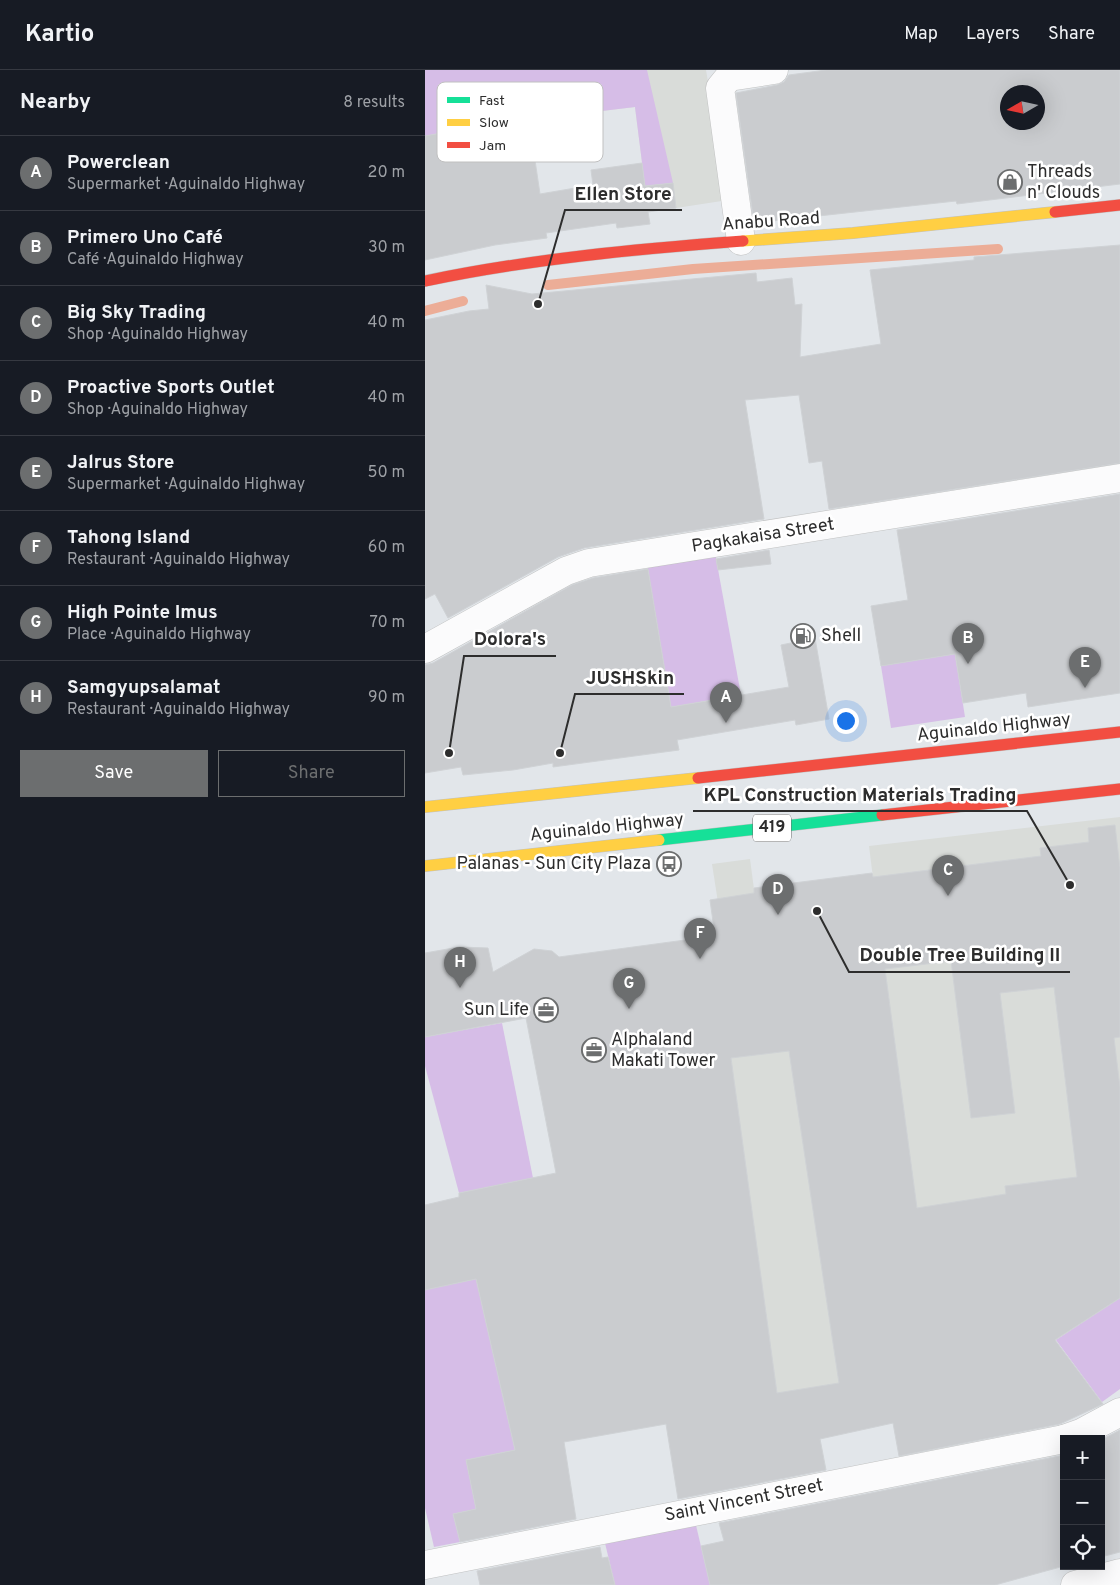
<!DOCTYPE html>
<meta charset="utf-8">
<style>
:root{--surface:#171b24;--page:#20242c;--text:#f1f3f6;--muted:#9ea1a6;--line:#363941;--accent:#6c6e6f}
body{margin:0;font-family:Overpass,sans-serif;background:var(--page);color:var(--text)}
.controls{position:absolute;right:15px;bottom:15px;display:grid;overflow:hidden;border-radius:0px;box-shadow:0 5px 20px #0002}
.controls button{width:45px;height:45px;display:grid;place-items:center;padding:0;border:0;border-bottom:1px solid var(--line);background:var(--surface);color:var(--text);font:25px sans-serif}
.compass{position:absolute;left:575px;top:15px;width:45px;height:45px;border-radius:50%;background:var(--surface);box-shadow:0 5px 20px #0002;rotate:261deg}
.you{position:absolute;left:420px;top:650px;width:18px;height:18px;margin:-12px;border:4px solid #fff;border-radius:50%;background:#1a73e8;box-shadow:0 0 0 8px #1a73e833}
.badge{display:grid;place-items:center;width:32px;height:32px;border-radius:50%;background:var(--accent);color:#fff;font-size:16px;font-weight:700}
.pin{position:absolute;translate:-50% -41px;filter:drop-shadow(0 1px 2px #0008)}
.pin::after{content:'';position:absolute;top:26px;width:18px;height:15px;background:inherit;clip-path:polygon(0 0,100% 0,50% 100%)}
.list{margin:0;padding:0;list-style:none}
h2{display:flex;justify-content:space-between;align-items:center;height:65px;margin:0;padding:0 20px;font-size:21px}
h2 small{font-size:16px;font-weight:400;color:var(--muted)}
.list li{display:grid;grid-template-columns:32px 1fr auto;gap:15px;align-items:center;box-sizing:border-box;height:75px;padding:0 20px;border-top:1px solid var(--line)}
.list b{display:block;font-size:19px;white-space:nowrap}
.list p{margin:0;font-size:16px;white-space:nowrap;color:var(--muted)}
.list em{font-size:16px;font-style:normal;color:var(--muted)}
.actions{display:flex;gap:10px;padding:15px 20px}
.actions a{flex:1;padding:11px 0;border:1px solid var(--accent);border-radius:0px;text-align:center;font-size:18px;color:var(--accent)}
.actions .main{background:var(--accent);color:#fff}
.icon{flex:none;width:28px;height:28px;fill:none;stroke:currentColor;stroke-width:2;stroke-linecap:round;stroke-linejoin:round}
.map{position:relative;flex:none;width:695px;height:1515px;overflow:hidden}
header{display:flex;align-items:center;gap:30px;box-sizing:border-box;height:70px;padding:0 25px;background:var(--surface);border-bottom:1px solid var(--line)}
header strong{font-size:24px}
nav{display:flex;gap:28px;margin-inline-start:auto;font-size:18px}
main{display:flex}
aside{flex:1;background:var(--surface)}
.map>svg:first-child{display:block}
.industrial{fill:#d9dcd9}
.green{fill:#d6bde7}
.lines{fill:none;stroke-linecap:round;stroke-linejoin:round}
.stream{stroke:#ecad97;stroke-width:10}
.building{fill:#cacccf;stroke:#cfd2d5;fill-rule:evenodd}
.street-casing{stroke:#c1c2c2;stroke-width:29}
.fast-casing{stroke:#c1c2c2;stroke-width:12}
.slow-casing{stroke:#c1c2c2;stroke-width:12}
.jam-casing{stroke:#c1c2c2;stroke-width:12}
.street{stroke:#fbfbfc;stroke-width:28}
.fast{stroke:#16e098;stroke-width:11}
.slow{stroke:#ffcf43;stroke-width:11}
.jam{stroke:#f24e42;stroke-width:11}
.labels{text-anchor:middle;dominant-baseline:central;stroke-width:5;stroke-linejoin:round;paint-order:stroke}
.shield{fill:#fff;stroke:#6c6c6c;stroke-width:1}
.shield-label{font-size:16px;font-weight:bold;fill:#2d2d2d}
.poi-label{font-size:18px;fill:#2d2d2d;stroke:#fff;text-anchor:start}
.street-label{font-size:18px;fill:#2d2d2d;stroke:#fff}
.key{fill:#fff;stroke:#c0c0c0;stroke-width:1}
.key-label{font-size:14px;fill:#2d2d2d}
.leader{fill:none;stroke:#2d2d2d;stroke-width:2}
.callout-dot{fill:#2d2d2d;stroke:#fff;stroke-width:2}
.callout-label{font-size:19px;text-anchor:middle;font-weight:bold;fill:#2d2d2d;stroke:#fff;stroke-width:5;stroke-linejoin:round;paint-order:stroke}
</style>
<header>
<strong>Kartio</strong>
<nav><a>Map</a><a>Layers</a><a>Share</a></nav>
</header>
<main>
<aside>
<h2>Nearby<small>8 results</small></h2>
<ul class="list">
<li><span class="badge">A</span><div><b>Powerclean</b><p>Supermarket · Aguinaldo Highway</p></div><em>20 m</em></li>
<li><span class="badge">B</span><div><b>Primero Uno Café</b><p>Café · Aguinaldo Highway</p></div><em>30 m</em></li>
<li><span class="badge">C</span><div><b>Big Sky Trading</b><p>Shop · Aguinaldo Highway</p></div><em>40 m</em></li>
<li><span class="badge">D</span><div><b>Proactive Sports Outlet</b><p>Shop · Aguinaldo Highway</p></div><em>40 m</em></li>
<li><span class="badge">E</span><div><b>Jalrus Store</b><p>Supermarket · Aguinaldo Highway</p></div><em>50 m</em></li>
<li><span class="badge">F</span><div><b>Tahong Island</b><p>Restaurant · Aguinaldo Highway</p></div><em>60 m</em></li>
<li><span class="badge">G</span><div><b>High Pointe Imus</b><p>Place · Aguinaldo Highway</p></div><em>70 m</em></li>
<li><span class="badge">H</span><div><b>Samgyupsalamat</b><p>Restaurant · Aguinaldo Highway</p></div><em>90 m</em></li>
</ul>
<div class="actions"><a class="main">Save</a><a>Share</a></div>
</aside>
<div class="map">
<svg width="695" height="1515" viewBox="0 0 695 1515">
<rect width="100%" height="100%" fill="#e2e6ea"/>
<!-- industrial -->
<g class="industrial">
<path d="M 0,0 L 281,0 L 303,130 L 251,138 L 247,113 L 220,116 L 210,37 L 60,55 L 0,66 Z"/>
<path d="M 695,747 L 695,1228 L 619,1278 L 513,1299 L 315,1329 L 193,1002 L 317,986 L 287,794 L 325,789 L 337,880 L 455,864 L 444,776 Z"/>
</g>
<!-- green -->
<g class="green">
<path d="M 0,0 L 222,0 L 248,113 L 220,116 L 210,37 L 60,55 L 0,66 Z"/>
<path d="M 290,483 L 316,625 L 246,637 L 222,494 Z"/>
<path d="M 530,584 L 540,647 L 466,658 L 456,596 Z"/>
<path d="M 77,953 L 108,1108 L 34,1123 L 0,996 L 0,967 Z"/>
<path d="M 0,1207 L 3,1219 L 51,1209 L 90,1380 L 41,1390 L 51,1439 L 28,1444 L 35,1472 L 9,1477 L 0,1438 Z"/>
<path d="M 695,1228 L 695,1319 L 677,1332 L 631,1270 Z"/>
<path d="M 270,1451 L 285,1515 L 190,1515 L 180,1473 Z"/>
</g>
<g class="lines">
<!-- stream -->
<g class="stream">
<path d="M 123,215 L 268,199 L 573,179"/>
<path d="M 0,241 L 38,231"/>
</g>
</g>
<!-- building -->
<g class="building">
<path d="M 401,0 L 695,0 L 695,114 L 532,134 L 531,131 L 329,153 L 311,23 L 352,15 L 359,12 L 364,5 ZM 582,22 L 612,22 L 612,52 L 582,52 Z"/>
<path d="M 104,50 L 115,124 L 168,115 L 166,100 L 217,93 L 220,116 L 248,113 L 251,138 L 223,142 L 225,154 L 192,158 L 191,153 L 121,163 L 122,168 L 70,175 L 0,190 L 0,66 L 60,55 Z"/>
<path d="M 695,175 L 695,393 L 404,439 L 397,391 L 384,393 L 374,325 L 320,330 L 339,449 L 159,478 L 133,487 L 23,548 L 10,524 L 0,529 L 0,250 L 44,241 L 64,239 L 61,215 L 107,224 L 331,203 L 332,212 L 367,208 L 370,235 L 377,234 L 375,287 L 456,274 L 445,200 L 549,190 L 549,187 Z"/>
<path d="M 695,424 L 695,623 L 603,637 L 601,623 L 538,633 L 530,584 L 456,596 L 446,536 L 483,530 L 472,460 Z"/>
<path d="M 344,480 L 346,494 L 293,500 L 291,489 Z"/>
<path d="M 223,499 L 246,637 L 364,617 L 356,575 L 390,568 L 404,649 L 371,655 L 370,650 L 252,670 L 254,680 L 128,697 L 128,693 L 88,700 L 38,705 L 36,697 L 0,703 L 0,595 L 8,593 L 147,515 L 168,508 Z"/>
<path d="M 690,755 L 695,798 L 695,967 L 689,968 L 695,1017 L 695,1228 L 630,1270 L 678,1334 L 635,1354 L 474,1386 L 468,1353 L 395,1369 L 401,1400 L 253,1429 L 241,1354 L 139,1372 L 151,1449 L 35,1472 L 28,1444 L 51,1439 L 41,1390 L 90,1380 L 51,1209 L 0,1220 L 0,1135 L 34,1127 L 34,1123 L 131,1103 L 101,948 L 0,967 L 0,883 L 34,877 L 63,878 L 68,902 L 109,879 L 127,881 L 134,887 L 290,866 L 285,830 L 329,823 L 329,818 L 447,803 L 448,807 L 616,786 L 615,778 L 664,772 L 663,758 ZM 526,891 L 546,1048 L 590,1043 L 575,923 L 629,917 L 652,1107 L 580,1116 L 581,1124 L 492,1138 L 460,899 ZM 364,981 L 414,1313 L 352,1323 L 306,988 Z"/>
<path d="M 695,1360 L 695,1482 L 676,1487 L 676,1370 Z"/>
<path d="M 639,1385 L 639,1496 L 570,1515 L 285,1515 L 276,1476 L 299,1471 L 294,1453 Z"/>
<path d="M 175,1477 L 177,1488 L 183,1487 L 190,1515 L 55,1515 L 52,1501 Z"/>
</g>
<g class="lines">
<defs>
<g id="street">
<path d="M 316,171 L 295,18 L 304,7 L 349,0"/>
<path d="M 0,579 L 141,501 L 164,493 L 695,408"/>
<path d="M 639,1369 L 656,1363 L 695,1342"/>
<path d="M 0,1495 L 639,1369"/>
<path d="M 650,1515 L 695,1503"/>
</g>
<path id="fast" d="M 234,770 L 457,745"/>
<g id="slow">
<path d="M 318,171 L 428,163 L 630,142"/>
<path d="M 0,737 L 273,708"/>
<path d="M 0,796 L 234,770"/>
</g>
<g id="jam">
<path d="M 630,142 L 695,135"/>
<path d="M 0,211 C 105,189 211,179 318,171"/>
<path d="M 273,708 L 695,662"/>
<path d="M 457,745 L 695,719"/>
</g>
</defs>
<!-- street casing -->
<use href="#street" class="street-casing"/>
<!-- fast casing -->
<use href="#fast" class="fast-casing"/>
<!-- slow casing -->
<use href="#slow" class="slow-casing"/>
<!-- jam casing -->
<use href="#jam" class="jam-casing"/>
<!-- street -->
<use href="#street" class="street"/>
<!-- fast -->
<use href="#fast" class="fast"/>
<!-- slow -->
<use href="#slow" class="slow"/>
<!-- jam -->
<use href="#jam" class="jam"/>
</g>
<!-- icons -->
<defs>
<symbol id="shop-ring" viewBox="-11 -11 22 22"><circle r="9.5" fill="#fff" stroke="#6c6e6f" stroke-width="1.5"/><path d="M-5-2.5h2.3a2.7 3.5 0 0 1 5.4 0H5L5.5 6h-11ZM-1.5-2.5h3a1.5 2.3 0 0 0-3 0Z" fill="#6c6e6f"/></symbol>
<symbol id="fuel-ring" viewBox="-11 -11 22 22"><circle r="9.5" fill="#fff" stroke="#6c6e6f" stroke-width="1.5"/><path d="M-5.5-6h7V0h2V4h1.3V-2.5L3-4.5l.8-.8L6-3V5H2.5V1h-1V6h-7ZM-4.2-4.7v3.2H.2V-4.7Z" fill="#6c6e6f"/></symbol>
<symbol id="bus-ring" viewBox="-11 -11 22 22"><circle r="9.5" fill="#fff" stroke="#6c6e6f" stroke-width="1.5"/><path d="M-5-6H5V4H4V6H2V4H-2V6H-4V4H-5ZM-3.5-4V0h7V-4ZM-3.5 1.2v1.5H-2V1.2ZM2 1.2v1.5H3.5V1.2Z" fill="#6c6e6f"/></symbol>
<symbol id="office-ring" viewBox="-11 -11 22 22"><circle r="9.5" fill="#fff" stroke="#6c6e6f" stroke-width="1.5"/><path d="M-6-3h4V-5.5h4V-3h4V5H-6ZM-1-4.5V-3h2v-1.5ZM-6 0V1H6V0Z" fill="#6c6e6f"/></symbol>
</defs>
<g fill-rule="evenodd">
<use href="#shop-ring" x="571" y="98" width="28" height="28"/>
<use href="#fuel-ring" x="364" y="552" width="28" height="28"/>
<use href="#bus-ring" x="230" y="780" width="28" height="28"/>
<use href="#office-ring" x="107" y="926" width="28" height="28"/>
<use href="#office-ring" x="155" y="966" width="28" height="28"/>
</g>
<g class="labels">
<!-- shield labels -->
<rect class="shield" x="328" y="744.5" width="38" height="27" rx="4"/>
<g class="shield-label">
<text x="347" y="758">419</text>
</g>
<!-- poi labels -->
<g class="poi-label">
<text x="602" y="102">Threads<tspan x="602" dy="21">n' Clouds</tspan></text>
<text x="396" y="566">Shell</text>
<text x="226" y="794" text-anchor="end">Palanas - Sun City Plaza</text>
<text x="104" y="940" text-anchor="end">Sun Life</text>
<text x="186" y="970">Alphaland<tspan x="186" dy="21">Makati Tower</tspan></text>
</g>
<!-- street labels -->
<g class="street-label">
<text transform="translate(346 152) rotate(-4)">Anabu Road</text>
<text transform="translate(338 466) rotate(-9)">Pagkakaisa Street</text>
<text transform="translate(569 658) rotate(-6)">Aguinaldo Highway</text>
<text transform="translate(182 758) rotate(-6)">Aguinaldo Highway</text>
<text transform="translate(319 1431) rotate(-11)">Saint Vincent Street</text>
</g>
</g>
<!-- legend -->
<rect x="12" y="12" width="166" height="80" rx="8" class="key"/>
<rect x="22" y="27" width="23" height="6" fill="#16e098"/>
<rect x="22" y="49" width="23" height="7" fill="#ffcf43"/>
<rect x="22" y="72" width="23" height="6" fill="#f24e42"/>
<g class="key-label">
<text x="54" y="35">Fast</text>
<text x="54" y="57">Slow</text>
<text x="54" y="80">Jam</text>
</g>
<!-- callouts -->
<path class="leader" d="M113 234L140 140H257M24 683L39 586H131M135 683L150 624H259M645 815L602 741H268M392 841L424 902H645"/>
<g class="callout-dot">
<circle cx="113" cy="234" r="5"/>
<circle cx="24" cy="683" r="5"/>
<circle cx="135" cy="683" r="5"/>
<circle cx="645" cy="815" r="5"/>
<circle cx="392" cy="841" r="5"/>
</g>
<g class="callout-label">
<text x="198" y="130">Ellen Store</text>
<text x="85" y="575">Dolora's</text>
<text x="205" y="614">JUSHSkin</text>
<text x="435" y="731">KPL Construction Materials Trading</text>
<text x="535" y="891">Double Tree Building II</text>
</g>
</svg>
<div class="controls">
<button>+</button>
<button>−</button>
<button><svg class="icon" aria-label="locate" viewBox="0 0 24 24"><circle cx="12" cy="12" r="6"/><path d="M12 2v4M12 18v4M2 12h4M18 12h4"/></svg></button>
</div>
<svg class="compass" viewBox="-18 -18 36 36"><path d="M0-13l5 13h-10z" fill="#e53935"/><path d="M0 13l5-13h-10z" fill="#9ea1a6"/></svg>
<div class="you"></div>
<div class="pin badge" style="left:301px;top:653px">A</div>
<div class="pin badge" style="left:543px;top:594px">B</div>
<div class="pin badge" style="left:523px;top:826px">C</div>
<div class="pin badge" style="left:353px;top:845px">D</div>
<div class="pin badge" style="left:660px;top:618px">E</div>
<div class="pin badge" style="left:275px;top:889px">F</div>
<div class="pin badge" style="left:204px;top:939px">G</div>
<div class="pin badge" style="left:35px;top:918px">H</div>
</div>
</main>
